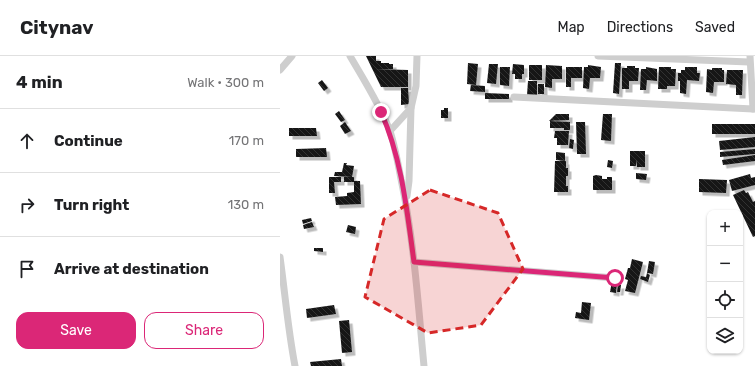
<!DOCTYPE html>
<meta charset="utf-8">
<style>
:root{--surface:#fff;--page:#f2f2f2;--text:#202124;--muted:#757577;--line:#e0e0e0;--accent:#db2777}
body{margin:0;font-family:Rubik,sans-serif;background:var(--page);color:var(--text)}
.controls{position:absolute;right:12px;bottom:12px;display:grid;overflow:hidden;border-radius:8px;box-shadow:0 1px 3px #0004}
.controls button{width:36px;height:36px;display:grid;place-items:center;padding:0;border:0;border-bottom:1px solid var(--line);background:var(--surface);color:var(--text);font:20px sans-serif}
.stop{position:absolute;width:12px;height:12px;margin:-9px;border:3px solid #db2777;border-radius:50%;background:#fff}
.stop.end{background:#db2777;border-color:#fff;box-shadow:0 1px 4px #0008}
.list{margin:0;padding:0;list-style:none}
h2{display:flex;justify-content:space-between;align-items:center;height:52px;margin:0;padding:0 16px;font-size:17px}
h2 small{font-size:13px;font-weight:400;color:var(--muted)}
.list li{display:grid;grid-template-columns:26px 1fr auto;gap:12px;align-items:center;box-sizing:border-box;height:64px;padding:0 16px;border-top:1px solid var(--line)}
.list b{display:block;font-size:15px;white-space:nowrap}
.list em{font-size:13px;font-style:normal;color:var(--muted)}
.actions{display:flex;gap:8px;padding:12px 16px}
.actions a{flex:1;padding:9px 0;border:1px solid var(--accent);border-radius:12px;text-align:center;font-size:14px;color:var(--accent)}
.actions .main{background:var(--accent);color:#fff}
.icon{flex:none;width:22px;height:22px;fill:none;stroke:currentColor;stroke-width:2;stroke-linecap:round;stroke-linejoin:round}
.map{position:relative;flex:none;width:475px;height:310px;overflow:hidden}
header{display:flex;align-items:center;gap:24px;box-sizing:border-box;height:56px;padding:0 20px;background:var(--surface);border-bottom:1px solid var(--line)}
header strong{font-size:19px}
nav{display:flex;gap:22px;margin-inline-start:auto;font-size:14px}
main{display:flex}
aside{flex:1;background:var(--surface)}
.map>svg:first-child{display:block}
.building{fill:url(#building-back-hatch);filter:url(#shadow)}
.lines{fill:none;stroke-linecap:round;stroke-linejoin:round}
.minor{stroke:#cecece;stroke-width:7}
.route{stroke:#db2777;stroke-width:5}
.marked{fill:#d62828;fill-opacity:0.2;stroke:#d62828;stroke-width:3;stroke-dasharray:8 5;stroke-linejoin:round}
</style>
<header>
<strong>Citynav</strong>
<nav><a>Map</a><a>Directions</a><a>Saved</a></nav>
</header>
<main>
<aside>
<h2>4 min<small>Walk · 300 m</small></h2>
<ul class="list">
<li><svg class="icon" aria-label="ahead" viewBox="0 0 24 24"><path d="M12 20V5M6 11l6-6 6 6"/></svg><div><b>Continue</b></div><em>170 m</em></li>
<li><svg class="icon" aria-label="right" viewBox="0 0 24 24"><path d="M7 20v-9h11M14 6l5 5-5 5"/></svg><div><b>Turn right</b></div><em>130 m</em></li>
<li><svg class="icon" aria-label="arrive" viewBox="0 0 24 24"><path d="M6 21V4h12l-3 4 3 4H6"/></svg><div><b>Arrive at destination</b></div></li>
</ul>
<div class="actions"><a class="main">Save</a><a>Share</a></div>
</aside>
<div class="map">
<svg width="475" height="310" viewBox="0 0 475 310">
<defs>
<pattern id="building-back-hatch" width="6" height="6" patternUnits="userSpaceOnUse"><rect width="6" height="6" fill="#181818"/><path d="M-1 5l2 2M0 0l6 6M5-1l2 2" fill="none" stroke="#313131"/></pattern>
<filter id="shadow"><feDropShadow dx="3.5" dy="3.5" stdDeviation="0" flood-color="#0004"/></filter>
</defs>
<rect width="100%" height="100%" fill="#fff"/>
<!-- building -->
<g class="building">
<path d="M 86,0 L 96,0 L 96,5 L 101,5 L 101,7 L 109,7 L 109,8 L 113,8 L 113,13 L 96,13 L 128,14 L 128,31 L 101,31 Z"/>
<path d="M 188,7 L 198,8 L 196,29 L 187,28 Z"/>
<path d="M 335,7 L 341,7 L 339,38 L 333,37 Z"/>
<path d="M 209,8 L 218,8 L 216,28 L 207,27 Z"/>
<path d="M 233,8 L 244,9 L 244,18 L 242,18 L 242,23 L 235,23 L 235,18 L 232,18 Z"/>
<rect x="249" y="9" width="13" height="15"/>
<path d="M 266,9 L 282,10 L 282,23 L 272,23 L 272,32 L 265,31 Z"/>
<path d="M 308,9 L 321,11 L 320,22 L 310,22 L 309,33 L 303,32 L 304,11 L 308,11 Z"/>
<path d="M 347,10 L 355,10 L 355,12 L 359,12 L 358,25 L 349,25 L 349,33 L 342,33 L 342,12 L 347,12 Z"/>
<path d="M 220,11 L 230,11 L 229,30 L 220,29 Z"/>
<path d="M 286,11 L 302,11 L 302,22 L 291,22 L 291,31 L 286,31 Z"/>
<path d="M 366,11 L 377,13 L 377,25 L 367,24 L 366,34 L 360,34 L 361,13 L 366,13 Z"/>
<path d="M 379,11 L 391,11 L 391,13 L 396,13 L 395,30 L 387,30 L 387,33 L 378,33 Z"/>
<path d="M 405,11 L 417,11 L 417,17 L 420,17 L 419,25 L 407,24 L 406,38 L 400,37 L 400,25 L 398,25 L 398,17 L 401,17 L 401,14 L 405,14 Z"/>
<path d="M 432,12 L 442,12 L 442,14 L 444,14 L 444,26 L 434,26 L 433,37 L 426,36 L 427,13 L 432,14 Z"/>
<path d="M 447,14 L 463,14 L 462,39 L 456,39 L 456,29 L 446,28 Z"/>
<path d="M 42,24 L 48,32 L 44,35 L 38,27 Z"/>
<path d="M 248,25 L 257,25 L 257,39 L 247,39 Z"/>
<rect x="258" y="28" width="6" height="10"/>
<path d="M 191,29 L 205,30 L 205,36 L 190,35 Z"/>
<path d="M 121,32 L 128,32 L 129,48 L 121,49 Z"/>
<path d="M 205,37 L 229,38 L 229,43 L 205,43 Z"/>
<path d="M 164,52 L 168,52 L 168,62 L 161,62 L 161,54 L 164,54 Z"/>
<path d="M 59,55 L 65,64 L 61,66 L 55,58 Z"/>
<path d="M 276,58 L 289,58 L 289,64 L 269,65 Z"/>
<path d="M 323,58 L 332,58 L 331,85 L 321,84 Z"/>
<path d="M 270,65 L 290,66 L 290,74 L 284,74 L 284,72 L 270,72 Z"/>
<path d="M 65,66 L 71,75 L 65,78 L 60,70 Z"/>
<path d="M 296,66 L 305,66 L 306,98 L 297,98 Z"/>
<rect x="432" y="68" width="43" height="10"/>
<path d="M 9,72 L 36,72 L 37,80 L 9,80 Z"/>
<path d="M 275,75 L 289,75 L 288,89 L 277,89 L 277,82 L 274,82 Z"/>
<path d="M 475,81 L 475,91 L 440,94 L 439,85 Z"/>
<path d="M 290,83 L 294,84 L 293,93 L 289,92 Z"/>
<path d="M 46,92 L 47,101 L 16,101 L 16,93 Z"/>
<path d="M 475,93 L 475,98 L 440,101 L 440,96 Z"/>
<path d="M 350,95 L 365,95 L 365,111 L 357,111 L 357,104 L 356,110 L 350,110 Z"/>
<path d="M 276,96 L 285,97 L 285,105 L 276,104 Z"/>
<path d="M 475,99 L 475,105 L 443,109 L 442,104 Z"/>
<path d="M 328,104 L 333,105 L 332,112 L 327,111 Z"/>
<path d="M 275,105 L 286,105 L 286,112 L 288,112 L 288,120 L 286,120 L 286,130 L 288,130 L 288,136 L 274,136 Z"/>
<path d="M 64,107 L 67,107 L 66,109 L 74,110 L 72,121 L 54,120 L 55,116 L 62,116 Z"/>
<path d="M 356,117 L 367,118 L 366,124 L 356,123 Z"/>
<path d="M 470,118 L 471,122 L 475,121 L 475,129 L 452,135 L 449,124 Z"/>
<path d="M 316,119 L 322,120 L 322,123 L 327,123 L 327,121 L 332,121 L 332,134 L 313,134 L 313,120 Z"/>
<path d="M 49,121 L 61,121 L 61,126 L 54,126 L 55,137 L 49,137 Z"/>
<rect x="64" y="121" width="10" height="5"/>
<path d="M 419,123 L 447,124 L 446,137 L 419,136 Z"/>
<path d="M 74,125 L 80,125 L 81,148 L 56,149 L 55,141 L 67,140 L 67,137 L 74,136 Z"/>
<path d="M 464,134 L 466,137 L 468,136 L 473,146 L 475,145 L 475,180 L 473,181 L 453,139 Z"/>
<path d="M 31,162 L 32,165 L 23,168 L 22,164 Z"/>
<path d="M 32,166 L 34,171 L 24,173 L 23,169 Z"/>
<path d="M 68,169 L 76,171 L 75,178 L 66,176 Z"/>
<path d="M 34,192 L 43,192 L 43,196 L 34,195 Z"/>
<path d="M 352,203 L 363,206 L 355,237 L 345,235 L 348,224 L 345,223 L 348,212 L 350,212 Z"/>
<path d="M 369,205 L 375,206 L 373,218 L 367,217 Z"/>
<path d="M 367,217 L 370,219 L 368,226 L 360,223 L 361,220 L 366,221 Z"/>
<path d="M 332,225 L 337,226 L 336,237 L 330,236 Z"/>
<path d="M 338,229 L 341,229 L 340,236 L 337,236 Z"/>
<path d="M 302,246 L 311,247 L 309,264 L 295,262 L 296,256 L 301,257 Z"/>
<path d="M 54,249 L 56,258 L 27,262 L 26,253 Z"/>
<path d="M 69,264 L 72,296 L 62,297 L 59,265 Z"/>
<path d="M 61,303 L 62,310 L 31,310 L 30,306 Z"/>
</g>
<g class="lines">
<!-- minor -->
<g class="minor">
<path d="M 70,0 C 84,24 100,49 110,75 C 115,91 118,107 121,123 C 134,184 138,247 144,310"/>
<path d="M 318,0 L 469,6"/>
<path d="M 470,0 L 473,53 L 475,53"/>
<path d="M 0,14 L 12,0"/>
<path d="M 234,41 L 473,53"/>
<path d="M 110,75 L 131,52 L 136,30 L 137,0"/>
<path d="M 127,140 L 129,125 L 131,52"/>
<path d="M 0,201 C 5,237 8,274 15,310"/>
<path d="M 134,206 L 335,222"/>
</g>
</g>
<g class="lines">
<!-- route -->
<path class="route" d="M 101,56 C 122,103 127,155 134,206 L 335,222"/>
</g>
<!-- marked area -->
<path class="marked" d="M 150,134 L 218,157 L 243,213 L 201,269 L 148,277 L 85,241 L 104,163 Z"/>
</svg>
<div class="controls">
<button>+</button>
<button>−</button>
<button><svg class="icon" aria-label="locate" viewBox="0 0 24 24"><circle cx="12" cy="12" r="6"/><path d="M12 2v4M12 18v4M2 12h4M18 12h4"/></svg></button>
<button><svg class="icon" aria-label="layers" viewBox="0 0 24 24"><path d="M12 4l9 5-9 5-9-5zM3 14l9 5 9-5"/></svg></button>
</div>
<div class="stop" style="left:335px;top:222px"></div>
<div class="stop end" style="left:101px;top:56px"></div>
</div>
</main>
